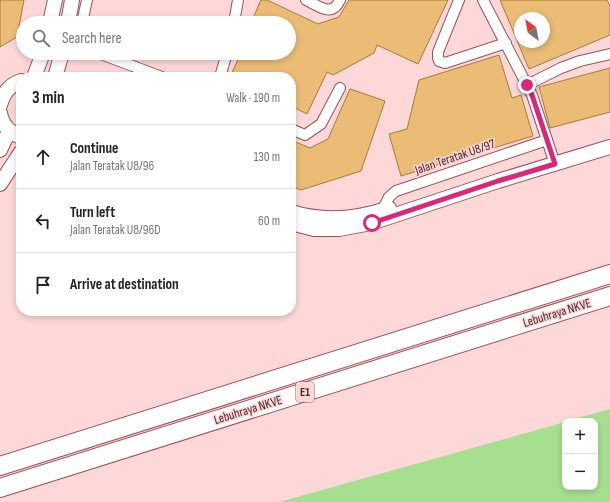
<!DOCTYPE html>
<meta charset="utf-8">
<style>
:root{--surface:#fff;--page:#f2f2f2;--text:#222;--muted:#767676;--line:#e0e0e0}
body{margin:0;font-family:"Sofia Sans Condensed",sans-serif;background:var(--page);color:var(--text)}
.controls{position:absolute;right:12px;bottom:12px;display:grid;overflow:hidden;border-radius:8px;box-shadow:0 2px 6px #0003}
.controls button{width:36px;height:36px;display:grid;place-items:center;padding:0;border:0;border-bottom:1px solid var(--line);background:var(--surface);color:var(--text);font:20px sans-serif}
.compass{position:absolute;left:514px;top:12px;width:36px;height:36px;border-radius:50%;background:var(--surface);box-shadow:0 2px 6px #0003;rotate:328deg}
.stop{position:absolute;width:12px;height:12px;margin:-9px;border:3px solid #db2777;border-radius:50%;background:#fff}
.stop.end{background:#db2777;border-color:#fff;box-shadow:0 1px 4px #0008}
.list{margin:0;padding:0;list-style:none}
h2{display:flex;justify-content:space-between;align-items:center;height:52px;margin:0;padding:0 16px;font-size:17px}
h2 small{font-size:13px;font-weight:400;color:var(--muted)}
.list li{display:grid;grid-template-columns:26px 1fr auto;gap:12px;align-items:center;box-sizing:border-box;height:64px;padding:0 16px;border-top:1px solid var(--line)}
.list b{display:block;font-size:15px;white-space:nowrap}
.list p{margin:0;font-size:13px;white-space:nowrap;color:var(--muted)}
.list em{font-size:13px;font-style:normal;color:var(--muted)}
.icon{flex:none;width:22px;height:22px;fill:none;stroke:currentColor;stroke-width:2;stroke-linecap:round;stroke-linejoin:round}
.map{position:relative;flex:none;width:610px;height:502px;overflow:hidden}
.search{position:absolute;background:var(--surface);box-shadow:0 2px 6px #0003;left:16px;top:16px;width:280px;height:44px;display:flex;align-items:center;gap:10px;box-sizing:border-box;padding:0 14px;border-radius:22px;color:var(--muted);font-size:15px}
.panel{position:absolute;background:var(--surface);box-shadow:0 2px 6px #0003;left:16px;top:72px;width:280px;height:244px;border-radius:16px}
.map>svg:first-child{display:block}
.green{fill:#a7df90}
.building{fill:#eabc75;stroke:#a87c34;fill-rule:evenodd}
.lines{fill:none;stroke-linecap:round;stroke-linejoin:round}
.street-casing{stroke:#9f5056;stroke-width:12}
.secondary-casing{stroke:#9f5056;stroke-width:16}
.highway-casing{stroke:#9f5056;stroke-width:20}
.street{stroke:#fff;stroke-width:10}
.secondary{stroke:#fff;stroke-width:14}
.highway{stroke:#fff;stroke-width:18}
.route{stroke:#db2777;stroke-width:5}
.labels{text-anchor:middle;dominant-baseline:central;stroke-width:3;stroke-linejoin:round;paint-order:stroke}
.shield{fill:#fed8d9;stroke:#805c5e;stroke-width:1}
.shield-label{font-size:12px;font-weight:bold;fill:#4a2729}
.street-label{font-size:13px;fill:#4a2729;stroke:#fed8d9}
</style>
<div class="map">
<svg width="610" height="502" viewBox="0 0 610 502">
<rect width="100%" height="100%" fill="#fed8d9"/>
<!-- green -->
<path class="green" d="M 610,409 L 610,502 L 279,502 L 565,422 L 565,487 L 595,487 L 595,421 L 567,421 Z"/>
<!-- building -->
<g class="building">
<path d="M 0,0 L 24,0 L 17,37 L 0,47 Z"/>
<path d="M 261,0 L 267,0 L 318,24 L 339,17 L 349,0 L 448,0 L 418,64 L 377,45 L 374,53 L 333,75 L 327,72 L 307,114 L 291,106 L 291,77 L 230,77 L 241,53 L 289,53 L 289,23 L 251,23 Z"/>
<path d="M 500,0 L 607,0 L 610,6 L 610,35 L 529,69 ZM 520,18 L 544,18 L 544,42 L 520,42 Z"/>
<path d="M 499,55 L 512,98 L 521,95 L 533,136 L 401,176 L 389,134 L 407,129 L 419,80 Z"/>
<path d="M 610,68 L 610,112 L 550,128 L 539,87 Z"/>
<path d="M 350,89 L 385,101 L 361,171 L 301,190 L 291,186 L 291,140 L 310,148 L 328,139 Z"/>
</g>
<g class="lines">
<defs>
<g id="street">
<path d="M 306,0 C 319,6 332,18 340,0"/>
<path d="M 459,0 L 438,52 L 438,58 L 439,61 L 445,63 L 506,43"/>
<path d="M 483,0 L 532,95 L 555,164"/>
<path d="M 82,23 L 87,0"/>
<path d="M 234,23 L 238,0"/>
<path d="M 98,53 L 162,77"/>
<path d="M 220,77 L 227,53"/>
<path d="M 527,85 L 561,68 L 580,61 L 610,54"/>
<path d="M 291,129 L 305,135 L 321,124 L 340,88"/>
<path d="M 382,211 L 389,197 L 396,191 L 547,140"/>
</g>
<g id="secondary">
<path d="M 50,23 L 55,0"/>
<path d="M 68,23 L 72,0"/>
<path d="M 34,77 L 43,53"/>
<path d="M 55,77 L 62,53"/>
<path d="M 0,105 C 3,93 9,85 21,81"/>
<path d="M 0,113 C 2,125 10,133 21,137"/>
<path d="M 0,150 L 9,131"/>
<path d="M 0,184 L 21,152"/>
<path d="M 291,212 C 323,222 357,219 389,208"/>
<path d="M 291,223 L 314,229 L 339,229 L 371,223 L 498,181 L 610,147"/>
</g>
<g id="highway">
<path d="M 0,466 L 610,274"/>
<path d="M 0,488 L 610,296"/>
</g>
</defs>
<!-- street casing -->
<use href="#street" class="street-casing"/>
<!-- secondary casing -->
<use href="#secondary" class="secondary-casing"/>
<!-- highway casing -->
<use href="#highway" class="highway-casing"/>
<!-- street -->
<use href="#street" class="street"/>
<!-- secondary -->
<use href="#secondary" class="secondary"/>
<!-- highway -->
<use href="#highway" class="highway"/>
</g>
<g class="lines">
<!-- route -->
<path class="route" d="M 372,223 L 498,181 L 555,164 L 532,95 L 527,85"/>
</g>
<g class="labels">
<!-- shield labels -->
<rect class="shield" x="296" y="382" width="18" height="20" rx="3"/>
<g class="shield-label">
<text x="305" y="392">E1</text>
</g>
<!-- street labels -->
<g class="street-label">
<text transform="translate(455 157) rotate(-19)">Jalan Teratak U8/97</text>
<text transform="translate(557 313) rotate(-17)">Lebuhraya NKVE</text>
<text transform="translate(248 410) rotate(-17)">Lebuhraya NKVE</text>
</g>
</g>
</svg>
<div class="controls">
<button>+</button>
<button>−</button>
</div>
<svg class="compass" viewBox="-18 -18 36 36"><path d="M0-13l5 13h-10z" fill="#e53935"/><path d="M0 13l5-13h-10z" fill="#767676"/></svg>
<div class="stop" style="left:372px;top:223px"></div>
<div class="stop end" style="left:527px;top:85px"></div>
<div class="search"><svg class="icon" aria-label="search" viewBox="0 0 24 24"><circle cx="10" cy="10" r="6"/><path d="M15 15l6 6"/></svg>Search here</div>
<section class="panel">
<h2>3 min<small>Walk · 190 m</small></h2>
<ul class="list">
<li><svg class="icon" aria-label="ahead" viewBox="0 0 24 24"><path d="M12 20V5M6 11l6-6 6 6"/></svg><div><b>Continue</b><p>Jalan Teratak U8/96</p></div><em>130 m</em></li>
<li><svg class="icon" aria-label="left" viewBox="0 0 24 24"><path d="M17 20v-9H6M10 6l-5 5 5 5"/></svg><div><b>Turn left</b><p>Jalan Teratak U8/96D</p></div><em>60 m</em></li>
<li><svg class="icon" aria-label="arrive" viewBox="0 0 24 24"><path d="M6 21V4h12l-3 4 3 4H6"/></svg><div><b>Arrive at destination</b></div></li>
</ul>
</section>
</div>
